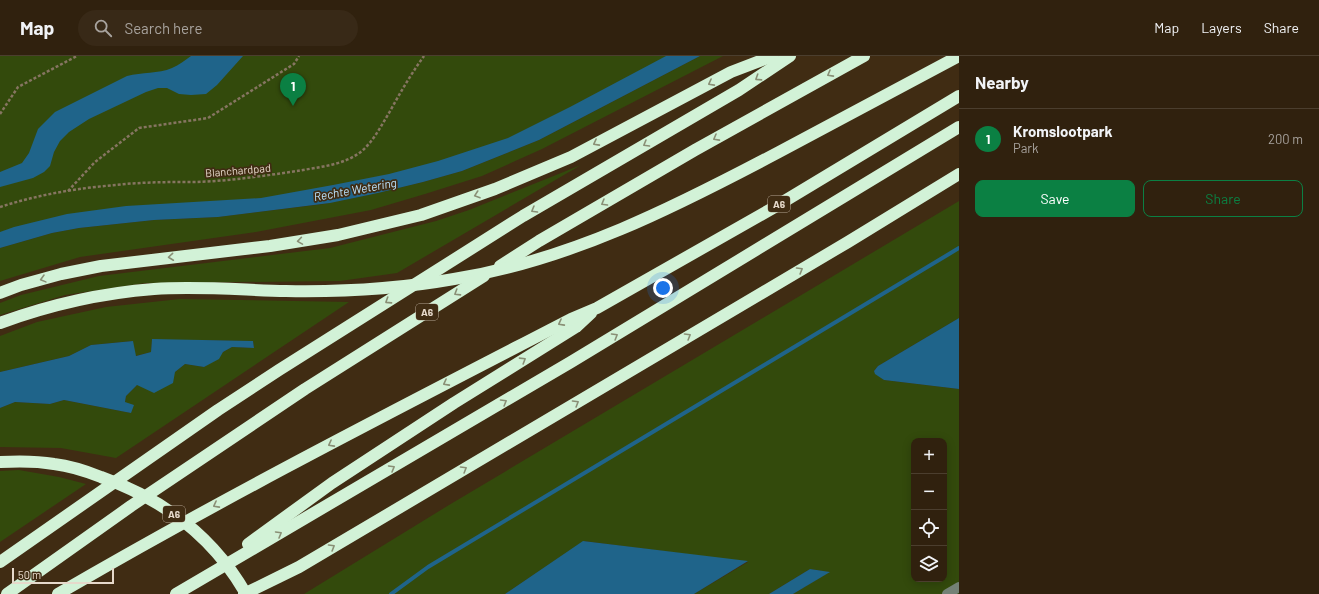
<!DOCTYPE html>
<meta charset="utf-8">
<style>
:root{--surface:#30210e;--page:#382917;--text:#f1f3f6;--muted:#a8a39e;--line:#4b3e2e;--accent:#0b8043}
body{margin:0;font-family:Barlow,sans-serif;background:var(--page);color:var(--text)}
.controls{position:absolute;right:12px;bottom:12px;display:grid;overflow:hidden;border-radius:8px;box-shadow:0 2px 10px #0003}
.controls button{width:36px;height:36px;display:grid;place-items:center;padding:0;border:0;border-bottom:1px solid var(--line);background:var(--surface);color:var(--text);font:20px sans-serif}
.scale{position:absolute;left:12px;bottom:10px;width:102px;box-sizing:border-box;padding-left:4px;border:2px solid #e6d9cb;border-top:0;font-size:11px;line-height:14px;white-space:nowrap;color:#e6d9cb;-webkit-text-stroke:3px #402c13;paint-order:stroke}
.you{position:absolute;left:663px;top:232px;width:14px;height:14px;margin:-10px;border:3px solid #fff;border-radius:50%;background:#1a73e8;box-shadow:0 0 0 6px #1a73e833}
.badge{display:grid;place-items:center;width:26px;height:26px;border-radius:50%;background:var(--accent);color:#fff;font-size:13px;font-weight:700}
.pin{position:absolute;translate:-50% -33px;filter:drop-shadow(0 1px 2px #0008)}
.pin::after{content:'';position:absolute;top:21px;width:14px;height:12px;background:inherit;clip-path:polygon(0 0,100% 0,50% 100%)}
.list{margin:0;padding:0;list-style:none}
h2{display:flex;justify-content:space-between;align-items:center;height:52px;margin:0;padding:0 16px;font-size:17px}
h2 small{font-size:13px;font-weight:400;color:var(--muted)}
.list li{display:grid;grid-template-columns:26px 1fr auto;gap:12px;align-items:center;box-sizing:border-box;height:60px;padding:0 16px;border-top:1px solid var(--line)}
.list b{display:block;font-size:15px;white-space:nowrap}
.list p{margin:0;font-size:13px;white-space:nowrap;color:var(--muted)}
.list em{font-size:13px;font-style:normal;color:var(--muted)}
.actions{display:flex;gap:8px;padding:12px 16px}
.actions a{flex:1;padding:9px 0;border:1px solid var(--accent);border-radius:8px;text-align:center;font-size:14px;color:var(--accent)}
.actions .main{background:var(--accent);color:#fff}
.icon{flex:none;width:22px;height:22px;fill:none;stroke:currentColor;stroke-width:2;stroke-linecap:round;stroke-linejoin:round}
.map{position:relative;flex:none;width:959px;height:538px;overflow:hidden}
header{display:flex;align-items:center;gap:24px;box-sizing:border-box;height:56px;padding:0 20px;background:var(--surface);border-bottom:1px solid var(--line)}
header strong{font-size:19px}
nav{display:flex;gap:22px;margin-inline-start:auto;font-size:14px}
.search{width:280px;height:36px;background:var(--page);display:flex;align-items:center;gap:10px;box-sizing:border-box;padding:0 14px;border-radius:22px;color:var(--muted);font-size:15px}
main{display:flex}
aside{flex:1;background:var(--surface)}
.map>svg:first-child{display:block}
.green{fill:#334a0c;fill-rule:evenodd}
.water{fill:#1f648a}
.lines{fill:none;stroke-linecap:round;stroke-linejoin:round}
.stream{stroke:#1f648a;stroke-width:4}
.path{stroke:#867561;stroke-width:2.5;stroke-dasharray:3 2;stroke-linecap:butt}
.minor{stroke:#748176;stroke-width:10}
.highway{stroke:#d2f2d7;stroke-width:12}
.oneway{stroke:#898f75}
.labels{text-anchor:middle;dominant-baseline:central;stroke-width:3.5;stroke-linejoin:round;paint-order:stroke}
.shield{fill:#402c13;stroke:#b4a594;stroke-width:1}
.shield-label{font-size:10px;font-weight:bold;fill:#e6d9cb}
.street-label{font-size:11px;fill:#e6d9cb;stroke:#402c13}
.water-label{font-size:12px;font-style:italic;fill:#bae3fe;stroke:#402c13}
</style>
<header>
<strong>Map</strong>
<div class="search"><svg class="icon" aria-label="search" viewBox="0 0 24 24"><circle cx="10" cy="10" r="6"/><path d="M15 15l6 6"/></svg>Search here</div>
<nav><a>Map</a><a>Layers</a><a>Share</a></nav>
</header>
<main>
<div class="map">
<svg width="959" height="538" viewBox="0 0 959 538">
<rect width="100%" height="100%" fill="#402c13"/>
<!-- green -->
<g class="green">
<path d="M 0,0 L 685,0 L 486,100 L 357,136 L 75,163 L 0,185 Z"/>
<path d="M 700,0 L 723,0 L 542,93 L 482,120 L 425,138 L 371,154 L 256,176 L 80,201 L 0,225 L 0,192 L 52,177 L 79,172 L 154,164 L 218,161 L 324,148 L 378,137 L 423,126 L 462,115 L 539,84 Z"/>
<path d="M 581,109 L 397,217 L 340,225 L 145,227 L 65,239 L 0,259 L 0,247 L 21,239 L 99,220 L 330,192 L 436,165 L 469,154 Z"/>
<path d="M 959,145 L 959,262 L 878,310 L 874,315 L 884,324 L 959,333 L 959,538 L 793,538 L 829,516 L 810,513 L 769,538 L 694,538 L 748,506 L 584,485 L 505,538 L 304,538 L 449,449 ZM 914,385 L 944,385 L 944,523 L 914,523 Z"/>
<path d="M 180,243 L 349,246 L 116,402 L 61,392 L 0,391 L 0,352 L 15,346 L 50,348 L 64,344 L 131,357 L 125,346 L 126,340 L 137,329 L 175,316 L 185,308 L 204,311 L 223,296 L 232,291 L 254,292 L 253,285 L 152,284 L 151,296 L 135,300 L 132,285 L 91,289 L 69,300 L 0,316 L 0,280 L 37,266 L 106,251 Z"/>
<path d="M 19,414 L 59,421 L 86,428 L 0,486 L 0,415 Z"/>
</g>
<!-- water -->
<g class="water">
<path d="M 191,0 L 243,0 L 217,29 L 206,38 L 191,39 L 179,38 L 167,32 L 158,32 L 146,36 L 89,63 L 69,76 L 60,85 L 54,96 L 50,110 L 44,116 L 33,122 L 0,131 L 0,116 L 22,107 L 29,97 L 38,73 L 55,56 L 127,20 C 142,16 158,18 172,12 C 179,9 185,4 191,0 Z"/>
<path d="M 666,0 L 700,0 L 539,84 L 462,115 L 423,126 L 378,137 L 330,147 L 218,161 L 154,164 L 79,172 L 52,177 L 0,192 L 0,176 L 14,171 L 67,158 L 126,150 L 261,142 L 333,129 L 389,118 L 438,105 L 508,82 L 570,51 Z"/>
<path d="M 959,262 L 959,333 L 884,324 L 875,318 L 874,315 L 878,310 Z"/>
<path d="M 152,283 L 253,285 L 254,292 L 232,291 L 223,296 L 219,303 L 204,311 L 185,308 L 175,316 L 173,327 L 154,337 L 137,329 L 126,340 L 125,346 L 134,349 L 131,357 L 64,344 L 50,348 L 15,346 L 0,352 L 0,316 L 69,300 L 91,289 L 133,285 L 136,300 L 151,296 Z"/>
<path d="M 583,485 L 748,505 L 694,538 L 505,538 Z"/>
<path d="M 810,513 L 830,516 L 793,538 L 769,538 Z"/>
</g>
<g class="lines">
<!-- stream -->
<path class="stream" d="M 391,538 L 428,511 L 959,192"/>
<!-- path -->
<g class="path">
<path d="M 0,58 L 18,31 L 77,0"/>
<path d="M 68,135 L 95,106 L 139,72 L 208,62 L 294,8 L 299,0"/>
<path d="M 0,151 C 37,139 77,132 116,129 C 142,126 168,126 195,126 C 229,125 263,120 297,115 C 319,111 346,109 363,94 C 374,84 381,70 389,57 C 400,37 411,18 424,0"/>
</g>
<!-- minor -->
<path class="minor" d="M 947,538 L 959,531"/>
<!-- highway -->
<g class="highway">
<path d="M 500,210 L 539,185 L 695,94 L 864,0"/>
<path d="M 0,237 L 21,229 L 61,218 L 101,210 L 270,190 L 338,179 L 421,159 L 495,133 L 571,101 L 731,16 L 773,0"/>
<path d="M 0,267 C 49,249 102,237 154,233 C 197,230 242,234 286,235 C 342,236 398,233 454,223 C 571,204 675,151 779,96 C 839,64 899,32 959,0"/>
<path d="M 0,406 C 18,405 37,405 54,408 C 71,410 86,415 101,421 C 163,443 213,480 246,538"/>
<path d="M 248,488 L 332,427 L 454,347 L 576,271 L 591,257"/>
<path d="M 0,506 L 218,354 L 279,314 L 523,160 L 739,34 L 790,0"/>
<path d="M 7,538 L 131,450 L 305,333 L 484,220"/>
<path d="M 58,538 C 226,440 399,352 571,263 L 597,252 L 773,152 L 959,40"/>
<path d="M 176,538 L 571,306 L 959,71"/>
<path d="M 244,538 L 299,511 L 848,186 L 959,118"/>
</g>
</g>
<!-- one-way arrows -->
<defs><path id="oneway-chevron" d="M-2-3.5L2.5 0L-2 3.5" fill="none" stroke-width="1.6" stroke-linecap="round" stroke-linejoin="round"/></defs>
<g class="oneway">
<use href="#oneway-chevron" transform="translate(830 18) rotate(151)"/>
<use href="#oneway-chevron" transform="translate(758 22) rotate(147)"/>
<use href="#oneway-chevron" transform="translate(711 27) rotate(152)"/>
<use href="#oneway-chevron" transform="translate(716 82) rotate(151)"/>
<use href="#oneway-chevron" transform="translate(596 87) rotate(152)"/>
<use href="#oneway-chevron" transform="translate(646 88) rotate(150)"/>
<use href="#oneway-chevron" transform="translate(477 139) rotate(161)"/>
<use href="#oneway-chevron" transform="translate(604 147) rotate(150)"/>
<use href="#oneway-chevron" transform="translate(534 154) rotate(150)"/>
<use href="#oneway-chevron" transform="translate(300 185) rotate(171)"/>
<use href="#oneway-chevron" transform="translate(171 201) rotate(174)"/>
<use href="#oneway-chevron" transform="translate(800 214) rotate(-31)"/>
<use href="#oneway-chevron" transform="translate(43 223) rotate(165)"/>
<use href="#oneway-chevron" transform="translate(457 237) rotate(148)"/>
<use href="#oneway-chevron" transform="translate(388 245) rotate(147)"/>
<use href="#oneway-chevron" transform="translate(561 267) rotate(152)"/>
<use href="#oneway-chevron" transform="translate(615 280) rotate(-31)"/>
<use href="#oneway-chevron" transform="translate(688 280) rotate(-31)"/>
<use href="#oneway-chevron" transform="translate(523 304) rotate(-32)"/>
<use href="#oneway-chevron" transform="translate(446 327) rotate(152)"/>
<use href="#oneway-chevron" transform="translate(504 346) rotate(-31)"/>
<use href="#oneway-chevron" transform="translate(576 347) rotate(-31)"/>
<use href="#oneway-chevron" transform="translate(331 388) rotate(152)"/>
<use href="#oneway-chevron" transform="translate(392 412) rotate(-30)"/>
<use href="#oneway-chevron" transform="translate(464 413) rotate(-31)"/>
<use href="#oneway-chevron" transform="translate(216 449) rotate(152)"/>
<use href="#oneway-chevron" transform="translate(279 478) rotate(-30)"/>
<use href="#oneway-chevron" transform="translate(332 491) rotate(-31)"/>
</g>
<g class="labels">
<!-- shield labels -->
<g class="shield">
<rect x="768" y="140" width="22" height="16" rx="3"/>
<rect x="416" y="248" width="22" height="16" rx="3"/>
<rect x="163" y="450" width="22" height="16" rx="3"/>
</g>
<g class="shield-label">
<text x="779" y="148">A6</text>
<text x="427" y="256">A6</text>
<text x="174" y="458">A6</text>
</g>
<!-- street labels -->
<g class="street-label">
<text transform="translate(238 114) rotate(-5)">Blanchardpad</text>
</g>
<!-- water labels -->
<g class="water-label">
<text transform="translate(355 133) rotate(-10)">Rechte Wetering</text>
</g>
</g>
</svg>
<div class="controls">
<button>+</button>
<button>−</button>
<button><svg class="icon" aria-label="locate" viewBox="0 0 24 24"><circle cx="12" cy="12" r="6"/><path d="M12 2v4M12 18v4M2 12h4M18 12h4"/></svg></button>
<button><svg class="icon" aria-label="layers" viewBox="0 0 24 24"><path d="M12 4l9 5-9 5-9-5zM3 14l9 5 9-5"/></svg></button>
</div>
<div class="scale">50 m</div>
<div class="you"></div>
<div class="pin badge" style="left:293px;top:50px">1</div>
</div>
<aside>
<h2>Nearby<small></small></h2>
<ul class="list">
<li><span class="badge">1</span><div><b>Kromslootpark</b><p>Park</p></div><em>200 m</em></li>
</ul>
<div class="actions"><a class="main">Save</a><a>Share</a></div>
</aside>
</main>
